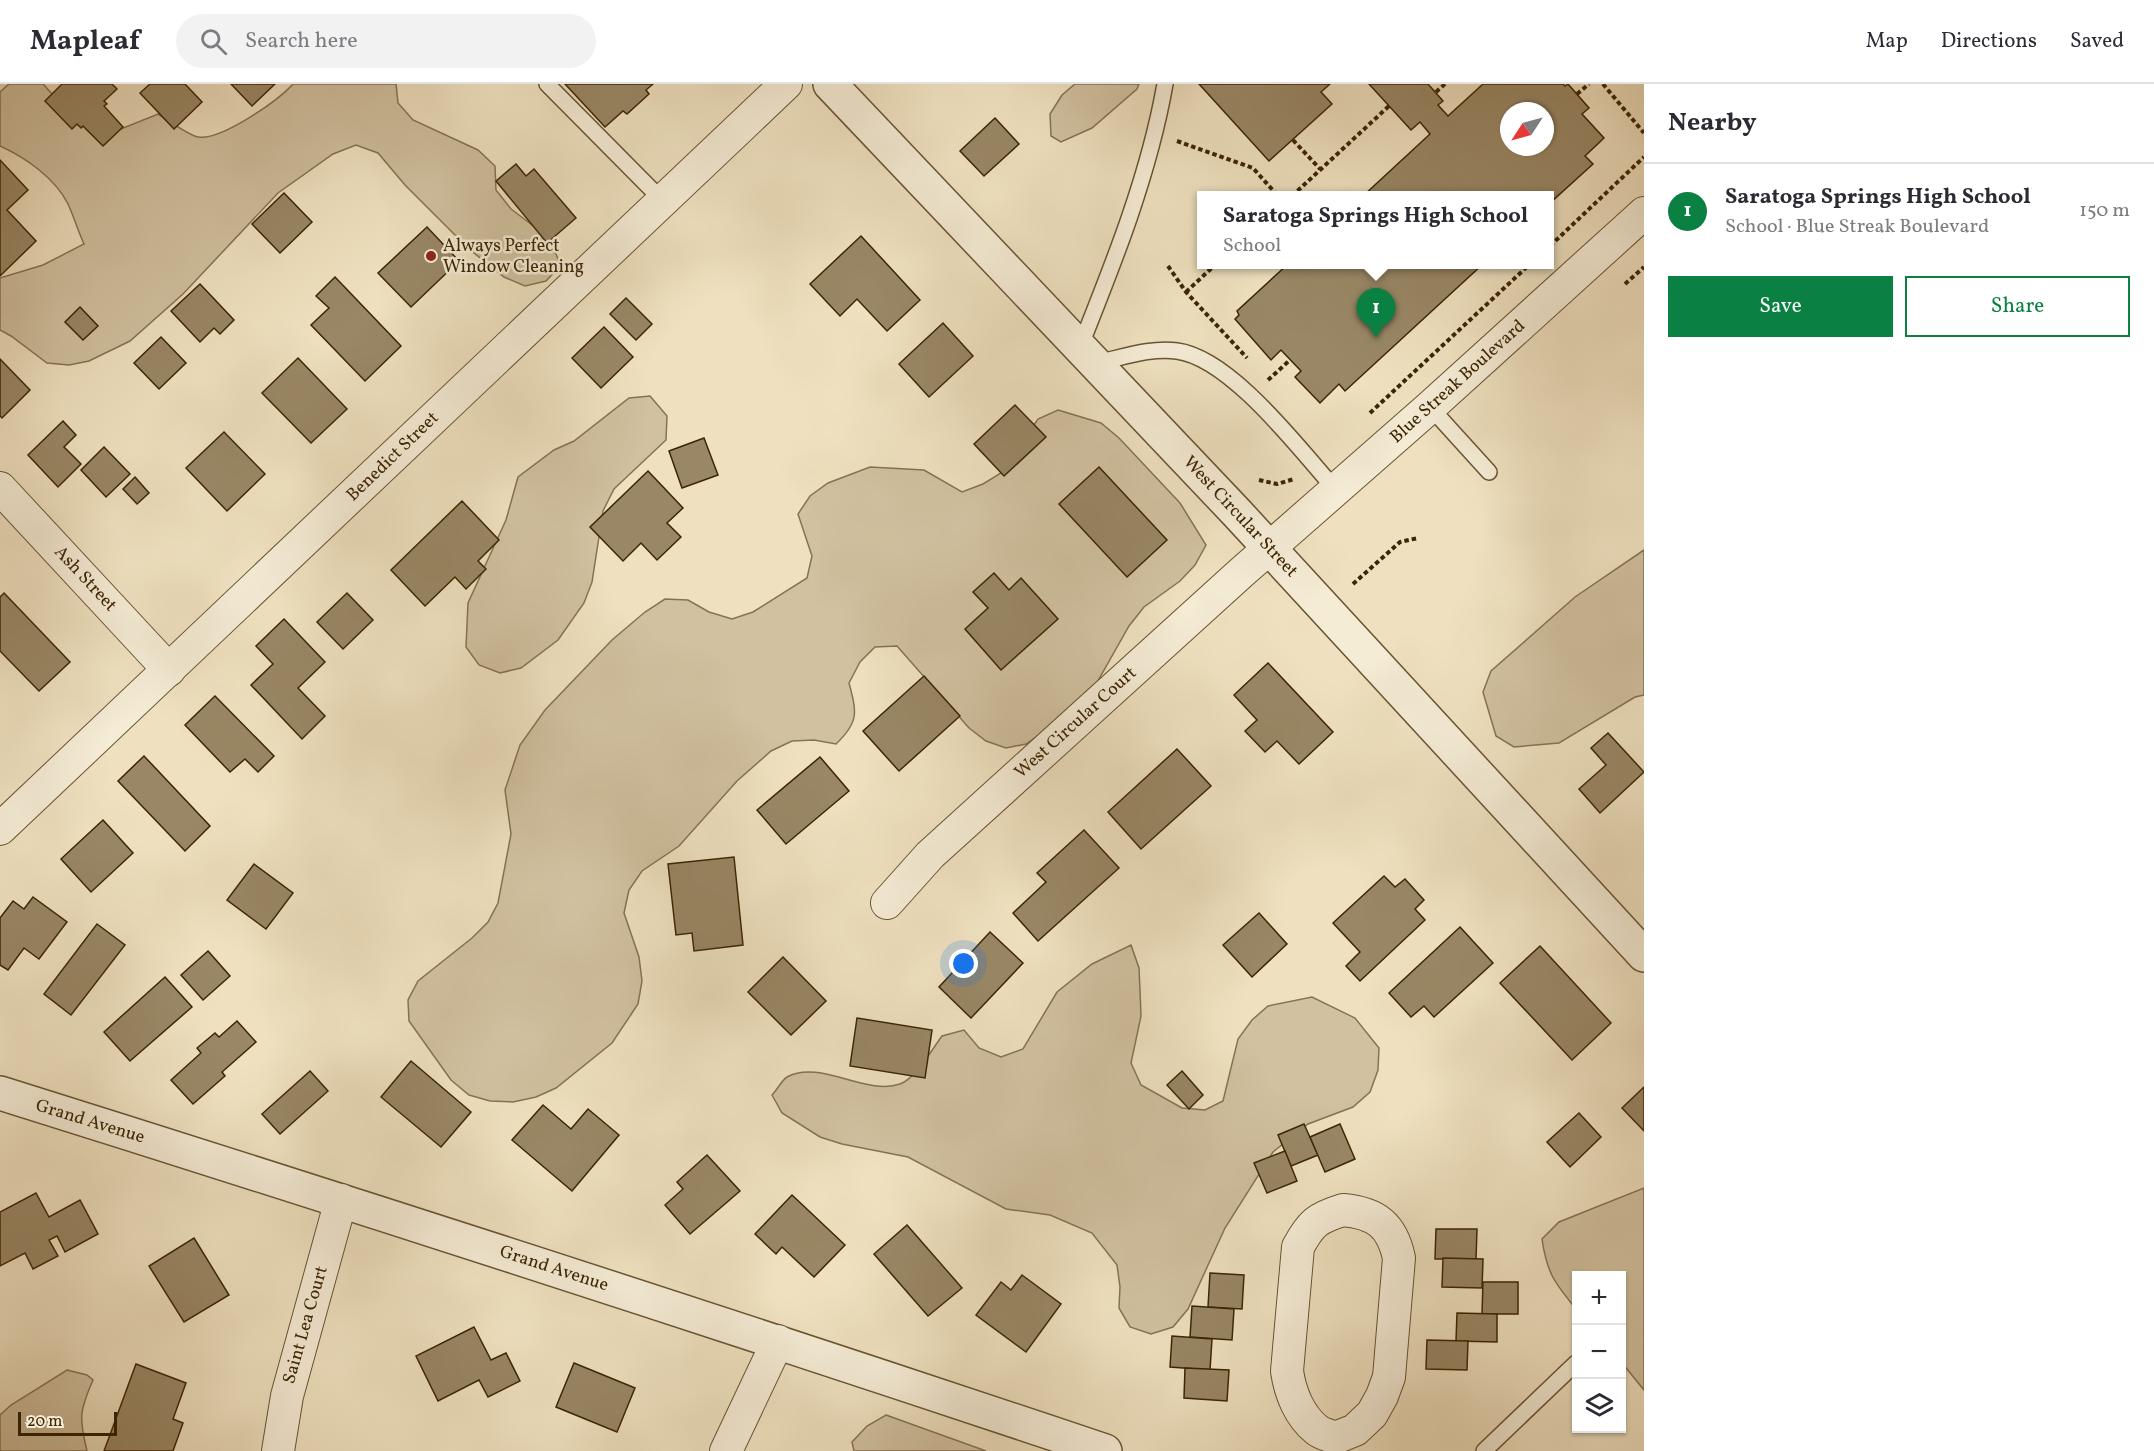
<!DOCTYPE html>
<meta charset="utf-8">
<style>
:root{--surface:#fff;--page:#f2f2f3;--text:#2b2b33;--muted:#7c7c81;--line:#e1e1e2;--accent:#0b8043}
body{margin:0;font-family:Vollkorn,serif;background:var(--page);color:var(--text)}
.controls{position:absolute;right:18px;bottom:18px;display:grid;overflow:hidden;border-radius:0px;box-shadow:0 2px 4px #0004}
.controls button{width:54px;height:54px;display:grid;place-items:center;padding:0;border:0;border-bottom:2px solid var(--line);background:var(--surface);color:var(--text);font:30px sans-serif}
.compass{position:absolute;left:1500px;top:18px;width:54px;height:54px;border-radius:50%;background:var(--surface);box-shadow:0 2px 4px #0004;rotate:234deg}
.scale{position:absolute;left:18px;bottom:15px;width:99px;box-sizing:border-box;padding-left:6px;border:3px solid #3c2503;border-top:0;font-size:16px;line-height:21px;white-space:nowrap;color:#3c2503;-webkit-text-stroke:4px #f5ecd6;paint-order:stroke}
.you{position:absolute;left:964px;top:880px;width:21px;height:21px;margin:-15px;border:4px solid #fff;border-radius:50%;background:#1a73e8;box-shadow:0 0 0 9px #1a73e833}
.badge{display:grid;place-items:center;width:39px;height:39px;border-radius:50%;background:var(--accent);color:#fff;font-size:20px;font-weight:700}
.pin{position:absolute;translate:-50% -50px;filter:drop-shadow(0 2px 3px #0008)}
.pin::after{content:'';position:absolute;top:32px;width:21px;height:18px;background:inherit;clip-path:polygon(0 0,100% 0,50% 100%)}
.popup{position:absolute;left:1197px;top:107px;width:357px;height:78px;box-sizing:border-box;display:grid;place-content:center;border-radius:0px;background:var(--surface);filter:drop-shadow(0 2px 4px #0005);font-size:20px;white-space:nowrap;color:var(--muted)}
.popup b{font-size:22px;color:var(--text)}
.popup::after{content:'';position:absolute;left:50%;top:100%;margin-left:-12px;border:12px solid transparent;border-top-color:var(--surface)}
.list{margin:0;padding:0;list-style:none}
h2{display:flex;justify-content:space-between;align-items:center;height:78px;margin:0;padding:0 24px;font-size:26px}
h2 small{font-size:20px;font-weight:400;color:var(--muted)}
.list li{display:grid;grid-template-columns:39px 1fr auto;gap:18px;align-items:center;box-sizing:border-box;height:96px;padding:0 24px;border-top:2px solid var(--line)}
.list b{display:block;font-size:22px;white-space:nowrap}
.list p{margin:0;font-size:20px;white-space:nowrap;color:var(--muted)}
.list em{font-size:20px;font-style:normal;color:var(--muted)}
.actions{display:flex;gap:12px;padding:18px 24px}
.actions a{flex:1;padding:14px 0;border:2px solid var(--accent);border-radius:0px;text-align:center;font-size:21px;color:var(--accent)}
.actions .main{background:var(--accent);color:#fff}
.icon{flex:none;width:33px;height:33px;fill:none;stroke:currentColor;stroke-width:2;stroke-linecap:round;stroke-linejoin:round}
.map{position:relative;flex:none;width:1644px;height:1367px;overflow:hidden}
header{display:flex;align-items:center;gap:36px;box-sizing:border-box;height:84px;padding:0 30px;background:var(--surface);border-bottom:2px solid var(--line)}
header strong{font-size:28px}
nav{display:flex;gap:33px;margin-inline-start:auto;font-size:21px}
.search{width:420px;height:54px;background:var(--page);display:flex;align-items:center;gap:15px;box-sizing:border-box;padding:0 21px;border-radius:33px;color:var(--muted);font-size:22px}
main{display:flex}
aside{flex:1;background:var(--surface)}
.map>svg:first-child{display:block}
.green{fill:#d1c1a0;stroke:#867352;stroke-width:1.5}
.building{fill:#998765;stroke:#3c2503;stroke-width:1.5;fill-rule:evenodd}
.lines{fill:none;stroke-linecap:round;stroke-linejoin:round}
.service-casing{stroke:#695432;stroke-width:18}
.minor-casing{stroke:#695432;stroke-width:34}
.tertiary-casing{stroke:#695432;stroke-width:36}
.path{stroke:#3c2503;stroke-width:4;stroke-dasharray:4.5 3;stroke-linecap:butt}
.service{stroke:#f5ecd6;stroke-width:15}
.minor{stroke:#f5ecd6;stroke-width:32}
.tertiary{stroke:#f5ecd6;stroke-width:33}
.poi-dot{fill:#8f2418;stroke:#f5ecd6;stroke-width:2}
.labels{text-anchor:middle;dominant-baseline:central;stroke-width:5;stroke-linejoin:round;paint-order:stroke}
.poi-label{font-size:18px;fill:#3c2503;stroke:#f5ecd6;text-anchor:start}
.street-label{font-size:18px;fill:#3c2503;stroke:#f5ecd6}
</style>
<header>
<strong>Mapleaf</strong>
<div class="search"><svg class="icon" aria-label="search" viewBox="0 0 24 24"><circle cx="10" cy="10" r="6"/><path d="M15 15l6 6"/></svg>Search here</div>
<nav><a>Map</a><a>Directions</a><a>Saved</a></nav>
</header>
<main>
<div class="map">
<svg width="1644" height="1367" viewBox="0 0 1644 1367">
<rect width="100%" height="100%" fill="#efe1c0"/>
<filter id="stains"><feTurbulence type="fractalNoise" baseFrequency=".00333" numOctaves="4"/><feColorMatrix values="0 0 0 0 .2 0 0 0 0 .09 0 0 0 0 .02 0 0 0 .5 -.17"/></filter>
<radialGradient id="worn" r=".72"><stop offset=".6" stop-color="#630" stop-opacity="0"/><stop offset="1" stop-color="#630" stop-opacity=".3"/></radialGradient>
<!-- green -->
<g class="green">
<path d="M 9,0 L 43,0 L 72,32 L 116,47 L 158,30 C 166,35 190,52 198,53 C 220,57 278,17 293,0 L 396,0 L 398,19 L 413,36 L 478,66 L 495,82 L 496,106 L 511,125 L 548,153 L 561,181 L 546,197 L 525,202 L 504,193 L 469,165 L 405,101 L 378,69 L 356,61 L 333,70 L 278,109 L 183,210 L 130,257 L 89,277 L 69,281 L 47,279 L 11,252 L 0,246 L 0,194 L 43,181 L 84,160 C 78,147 74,133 68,120 C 55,94 26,74 0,62 L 0,8 Z"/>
<path d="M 1075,0 L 1139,0 L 1137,5 L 1092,44 L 1061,58 L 1051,52 L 1050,30 L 1062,11 Z"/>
<path d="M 650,312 L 667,332 L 666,356 L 614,405 L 603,427 L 592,498 L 584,519 L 558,556 L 521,584 L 500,589 L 479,581 L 466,563 L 468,519 L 506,436 L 518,393 L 554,366 L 574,357 L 629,314 Z"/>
<path d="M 1058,326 L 1101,339 L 1119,354 L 1180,419 L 1206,461 L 1195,481 L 1180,497 L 1144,523 L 1129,542 L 1095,602 L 1065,633 L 1026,660 L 1006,664 L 986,657 L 969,644 L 897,562 L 875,563 L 860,578 L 849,599 C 857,629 859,638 836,660 L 814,656 L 792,657 L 771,667 L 737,697 L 679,762 L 642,787 L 629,806 L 624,829 L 639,873 L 642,897 L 638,920 L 612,959 L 556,1004 L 536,1013 L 513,1018 L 490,1017 L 469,1011 L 451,996 L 409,937 L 408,916 L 418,897 L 472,854 L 488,838 L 498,819 L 511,750 L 505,706 L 520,661 L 545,626 L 612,556 L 645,528 L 665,515 L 688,516 L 709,528 L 732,535 L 753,528 L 807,494 L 812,472 L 798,430 L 810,412 L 828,399 L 870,383 L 924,386 L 962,408 L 983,400 L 1001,389 L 1038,335 Z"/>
<path d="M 1644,466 L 1644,611 L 1635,613 L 1559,659 L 1514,663 L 1496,652 L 1483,608 L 1491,587 L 1575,513 Z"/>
<path d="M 1131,861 L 1139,884 L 1140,907 L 1141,932 L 1131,979 L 1141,1001 L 1182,1024 L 1205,1026 L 1223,1017 L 1238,955 L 1252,936 L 1268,922 L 1312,913 L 1355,934 L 1379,964 L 1378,986 L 1370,1008 L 1353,1023 L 1308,1040 L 1273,1068 L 1225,1144 L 1188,1225 L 1173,1243 L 1151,1250 L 1130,1243 L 1119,1224 L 1120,1203 L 1117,1181 L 1092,1149 L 1050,1131 L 1006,1125 L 908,1073 L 842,1060 L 820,1053 L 782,1029 L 772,1011 C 777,1006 782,996 787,993 C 820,975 866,1012 900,1000 C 915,995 933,964 942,952 L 964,946 L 979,964 L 1001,973 L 1023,965 L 1057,908 L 1092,880 Z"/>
<path d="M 1644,1104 L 1644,1306 L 1622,1279 L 1622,1192 L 1576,1192 L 1576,1225 C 1555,1199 1547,1190 1542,1155 L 1559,1138 Z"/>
<path d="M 67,1286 L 87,1291 L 93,1296 C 79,1328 79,1334 87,1367 L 0,1367 L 0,1331 L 11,1321 Z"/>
<path d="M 886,1331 L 986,1367 L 854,1367 L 852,1358 L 867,1342 Z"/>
</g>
<!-- building -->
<g class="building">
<path d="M 62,0 L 112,0 L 117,5 L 104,17 L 107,20 L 104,22 L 123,43 L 103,62 L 83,42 L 81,44 L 77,40 L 72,45 L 45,17 Z"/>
<path d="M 150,0 L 185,0 L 202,18 L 174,45 L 140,9 Z"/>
<path d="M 231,0 L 275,0 L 252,22 Z"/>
<path d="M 565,0 L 653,0 L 646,6 L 649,10 L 627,30 L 623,27 L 605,43 Z"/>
<path d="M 1199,0 L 1330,0 L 1321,8 L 1332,20 L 1269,77 Z"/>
<path d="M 1369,0 L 1428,0 L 1443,17 L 1438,21 L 1448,32 L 1483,0 L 1563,0 L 1565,2 L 1568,0 L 1589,24 L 1582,30 L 1604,54 L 1585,72 L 1593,80 L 1550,119 L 1550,112 L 1363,112 L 1430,50 L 1420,38 L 1411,46 ZM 1509,27 L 1545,27 L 1545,63 L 1509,63 Z"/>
<path d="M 995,34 L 1019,60 L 984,92 L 960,67 Z"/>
<path d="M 0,76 L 28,106 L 7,126 L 36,157 L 0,192 Z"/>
<path d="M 516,80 L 526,92 L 534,85 L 576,134 L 547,159 L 496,97 Z"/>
<path d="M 284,109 L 312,138 L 280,169 L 252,140 Z"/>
<path d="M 427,143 L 459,177 L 411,223 L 378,189 Z"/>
<path d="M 861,152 L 920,216 L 887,247 L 857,215 L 840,232 L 810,200 Z"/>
<path d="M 1288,180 L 1483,180 L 1345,307 L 1339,300 L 1320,319 L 1295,293 L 1301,287 L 1281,266 L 1271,276 L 1235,235 L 1239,231 L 1237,227 Z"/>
<path d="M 335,193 L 401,262 L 365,297 L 311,241 L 329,224 L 316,212 Z"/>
<path d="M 200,200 L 234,236 L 220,250 L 214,244 L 200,258 L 171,227 Z"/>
<path d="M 626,214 L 652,240 L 636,256 L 610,230 Z"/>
<path d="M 80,223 L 98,242 L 83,256 L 65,238 Z"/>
<path d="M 943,239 L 973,272 L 929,313 L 899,280 Z"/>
<path d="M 604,243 L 633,273 L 601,304 L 572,274 Z"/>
<path d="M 161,253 L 186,279 L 159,305 L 134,279 Z"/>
<path d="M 298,274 L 347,325 L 311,359 L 262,309 Z"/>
<path d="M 0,275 L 30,306 L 2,334 L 0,332 Z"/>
<path d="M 1015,321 L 1046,353 L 1004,392 L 974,360 Z"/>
<path d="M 63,337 L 76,351 L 64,363 L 81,380 L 58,403 L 28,371 Z"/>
<path d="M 224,348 L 265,390 L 227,427 L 186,384 Z"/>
<path d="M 704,354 L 718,391 L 682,404 L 669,367 Z"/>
<path d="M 104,363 L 130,390 L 106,413 L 81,386 Z"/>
<path d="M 1099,383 L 1167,456 L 1127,493 L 1059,420 Z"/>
<path d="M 648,387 L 683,424 L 667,439 L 681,453 L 657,476 L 641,459 L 623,477 L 590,443 Z"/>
<path d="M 135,393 L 149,409 L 137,420 L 123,405 Z"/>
<path d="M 462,417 L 499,456 L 478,477 L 486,485 L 466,505 L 455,493 L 425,522 L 391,486 Z"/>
<path d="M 994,489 L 1009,506 L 1021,494 L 1058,535 L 1001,586 L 965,545 L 988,524 L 973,508 Z"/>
<path d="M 4,509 L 70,578 L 39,607 L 0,567 L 0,513 Z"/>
<path d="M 347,509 L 373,536 L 343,565 L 317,538 Z"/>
<path d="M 284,535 L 325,578 L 298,604 L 325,632 L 302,655 L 251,601 L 273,580 L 256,562 Z"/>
<path d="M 1268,579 L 1333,648 L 1299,680 L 1277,657 L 1265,668 L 1245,647 L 1257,636 L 1234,611 Z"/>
<path d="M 924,592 L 960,632 L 899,687 L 863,647 Z"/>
<path d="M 215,612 L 274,672 L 258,688 L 245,675 L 230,688 L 185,641 Z"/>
<path d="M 1608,649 L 1644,688 L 1600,729 L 1579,705 L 1606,681 L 1591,664 Z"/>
<path d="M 1177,665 L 1211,702 L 1141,765 L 1108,728 Z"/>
<path d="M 144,672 L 210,742 L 185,767 L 118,697 Z"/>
<path d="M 820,673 L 849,707 L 786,760 L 757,726 Z"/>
<path d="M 103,736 L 133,769 L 91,808 L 61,775 Z"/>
<path d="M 1084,746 L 1119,784 L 1038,857 L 1013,829 L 1046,798 L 1037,789 Z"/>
<path d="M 734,773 L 743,861 L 694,867 L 692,849 L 676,851 L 668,780 Z"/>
<path d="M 254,780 L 293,809 L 266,845 L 227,816 Z"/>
<path d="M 1384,792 L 1395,803 L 1405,795 L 1424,816 L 1415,825 L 1425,836 L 1360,897 L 1346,882 L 1360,868 L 1333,839 Z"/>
<path d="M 33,813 L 67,838 L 39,875 L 24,864 L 8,886 L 0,881 L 0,834 L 13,817 L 24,825 Z"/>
<path d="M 1259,829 L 1287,860 L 1252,893 L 1223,861 Z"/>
<path d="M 97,840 L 125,861 L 71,931 L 44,910 Z"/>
<path d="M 1460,843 L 1493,879 L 1434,933 L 1424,922 L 1411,933 L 1389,909 Z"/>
<path d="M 990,848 L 1023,879 L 971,934 L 939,903 Z"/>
<path d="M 1540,862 L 1611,939 L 1572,976 L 1500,899 Z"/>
<path d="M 208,867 L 230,892 L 203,916 L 181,891 Z"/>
<path d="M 783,873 L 826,917 L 791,951 L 748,908 Z"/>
<path d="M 165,893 L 192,923 L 130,977 L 104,948 Z"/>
<path d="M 857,934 L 932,946 L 925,994 L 850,982 Z"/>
<path d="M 237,937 L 256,958 L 222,988 L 225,992 L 193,1020 L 171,996 L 201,969 L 197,964 L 215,949 L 219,953 Z"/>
<path d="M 411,977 L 471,1028 L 441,1063 L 381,1013 Z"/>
<path d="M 310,987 L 328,1007 L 280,1050 L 262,1030 Z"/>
<path d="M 1182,987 L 1203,1011 L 1189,1025 L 1167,1001 Z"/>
<path d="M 1644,1003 L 1644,1047 L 1622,1024 Z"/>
<path d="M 543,1021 L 571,1045 L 588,1025 L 619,1051 L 572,1107 L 512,1056 Z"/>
<path d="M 1579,1029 L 1601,1053 L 1570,1083 L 1547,1058 Z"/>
<path d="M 1304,1040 L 1318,1071 L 1291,1082 L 1278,1051 Z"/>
<path d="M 1340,1040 L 1355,1075 L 1325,1088 L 1310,1053 Z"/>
<path d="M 1285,1067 L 1297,1097 L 1267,1109 L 1254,1079 Z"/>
<path d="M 707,1071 L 740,1107 L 690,1150 L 665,1121 L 683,1105 L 677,1098 Z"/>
<path d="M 36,1109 L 49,1133 L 80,1116 L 98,1150 L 65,1168 L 57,1152 L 49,1156 L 58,1172 L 33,1185 L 25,1169 L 0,1182 L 0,1128 Z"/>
<path d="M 792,1111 L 845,1161 L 814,1193 L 782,1163 L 776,1170 L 755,1150 Z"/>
<path d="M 907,1141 L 962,1204 L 928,1232 L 874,1170 Z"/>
<path d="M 1436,1145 L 1477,1145 L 1476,1175 L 1435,1175 Z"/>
<path d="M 194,1154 L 229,1211 L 184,1238 L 149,1182 Z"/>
<path d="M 1443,1174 L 1483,1175 L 1482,1204 L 1442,1203 Z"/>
<path d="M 1210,1189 L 1244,1191 L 1242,1225 L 1208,1223 Z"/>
<path d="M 1022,1191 L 1061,1220 L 1026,1268 L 976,1231 L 1001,1198 L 1011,1206 Z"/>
<path d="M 1483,1198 L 1518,1198 L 1518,1230 L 1482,1230 Z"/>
<path d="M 1192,1222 L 1234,1225 L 1232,1256 L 1190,1253 Z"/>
<path d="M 1457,1229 L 1497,1230 L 1497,1258 L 1456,1257 Z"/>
<path d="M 474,1243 L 491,1276 L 506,1269 L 520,1297 L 488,1313 L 479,1296 L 438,1317 L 416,1272 Z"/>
<path d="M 1172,1252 L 1212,1255 L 1210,1286 L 1170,1283 Z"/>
<path d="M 1427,1256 L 1468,1257 L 1467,1286 L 1426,1285 Z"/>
<path d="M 574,1279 L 635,1304 L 617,1348 L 556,1323 Z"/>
<path d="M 136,1280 L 186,1299 L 173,1335 L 183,1339 L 173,1367 L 104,1367 Z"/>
<path d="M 1185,1284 L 1229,1286 L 1227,1317 L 1184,1314 Z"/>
</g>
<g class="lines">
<defs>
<g id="service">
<path d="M 547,0 L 663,117"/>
<path d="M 1080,263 C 1114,178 1149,91 1165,0"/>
<path d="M 1096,279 C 1121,274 1151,263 1177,267 C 1231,274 1300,366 1336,406"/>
<path d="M 1430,323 L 1489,388"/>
<path d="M 1484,1367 L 1576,1279"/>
</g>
<g id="minor">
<path d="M 0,404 L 169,586"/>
<path d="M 0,745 L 786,0"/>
<path d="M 887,819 L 930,771 L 1242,488 L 1430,323 L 1644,129"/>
<path d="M 1343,1126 C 1376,1129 1392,1141 1399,1174 L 1389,1293 L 1382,1312 L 1372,1330 L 1355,1346 L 1335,1354 C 1329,1351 1322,1350 1317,1346 C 1299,1332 1290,1308 1287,1287 L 1298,1163 C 1311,1139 1317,1134 1343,1126 Z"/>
<path d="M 278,1367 L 287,1312 L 341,1116"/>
<path d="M 726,1367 L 778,1257"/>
</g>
<g id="tertiary">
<path d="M 830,0 L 1237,429 L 1644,871"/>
<path d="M 0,1009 C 370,1125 738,1244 1105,1367"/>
</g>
</defs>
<!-- service casing -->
<use href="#service" class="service-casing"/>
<!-- minor casing -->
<use href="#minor" class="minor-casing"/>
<!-- tertiary casing -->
<use href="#tertiary" class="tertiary-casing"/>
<!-- path -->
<g class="path">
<path d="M 1603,0 L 1644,49"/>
<path d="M 1436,8 L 1445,0"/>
<path d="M 1577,10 L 1589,0"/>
<path d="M 1293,56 L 1320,85"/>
<path d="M 1177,57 L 1253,84 L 1278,112"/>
<path d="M 1292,112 L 1389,22"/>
<path d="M 1550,162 L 1644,73"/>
<path d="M 1168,182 L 1186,208 L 1247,274"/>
<path d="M 1625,200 L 1644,183"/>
<path d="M 1186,208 L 1216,180"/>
<path d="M 1268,296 L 1290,276"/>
<path d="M 1370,329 L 1530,180"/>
<path d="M 1259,396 L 1277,400 L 1294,395"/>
<path d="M 1353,500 L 1400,458 L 1418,454"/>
</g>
<!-- service -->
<use href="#service" class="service"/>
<!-- minor -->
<use href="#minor" class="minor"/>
<!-- tertiary -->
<use href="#tertiary" class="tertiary"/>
</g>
<!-- markers -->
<circle class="poi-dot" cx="431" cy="172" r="6"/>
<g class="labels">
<!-- poi labels -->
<g class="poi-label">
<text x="443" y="162">Always Perfect<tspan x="443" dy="21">Window Cleaning</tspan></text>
</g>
<!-- street labels -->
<g class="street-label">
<text transform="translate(1458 298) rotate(-42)">Blue Streak Boulevard</text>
<text transform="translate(393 373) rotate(-44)">Benedict Street</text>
<text transform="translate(1240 433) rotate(47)">West Circular Street</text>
<text transform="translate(85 495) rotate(47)">Ash Street</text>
<text transform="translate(1076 639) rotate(-42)">West Circular Court</text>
<text transform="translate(90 1038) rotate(17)">Grand Avenue</text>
<text transform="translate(554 1185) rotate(18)">Grand Avenue</text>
<text transform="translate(306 1241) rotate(-74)">Saint Lea Court</text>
</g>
</g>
<rect width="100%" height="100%" filter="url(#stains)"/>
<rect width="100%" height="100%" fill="url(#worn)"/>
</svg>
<div class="controls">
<button>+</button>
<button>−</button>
<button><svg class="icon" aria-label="layers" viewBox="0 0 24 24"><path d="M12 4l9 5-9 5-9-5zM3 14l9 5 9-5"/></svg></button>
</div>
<svg class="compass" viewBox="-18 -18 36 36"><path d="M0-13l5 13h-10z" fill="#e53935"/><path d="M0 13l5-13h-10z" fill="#7c7c81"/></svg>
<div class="scale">20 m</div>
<div class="you"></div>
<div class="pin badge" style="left:1376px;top:254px">1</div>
<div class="popup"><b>Saratoga Springs High School</b>School</div>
</div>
<aside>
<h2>Nearby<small></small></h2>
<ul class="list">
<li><span class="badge">1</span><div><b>Saratoga Springs High School</b><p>School · Blue Streak Boulevard</p></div><em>150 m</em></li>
</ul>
<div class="actions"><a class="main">Save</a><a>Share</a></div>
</aside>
</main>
